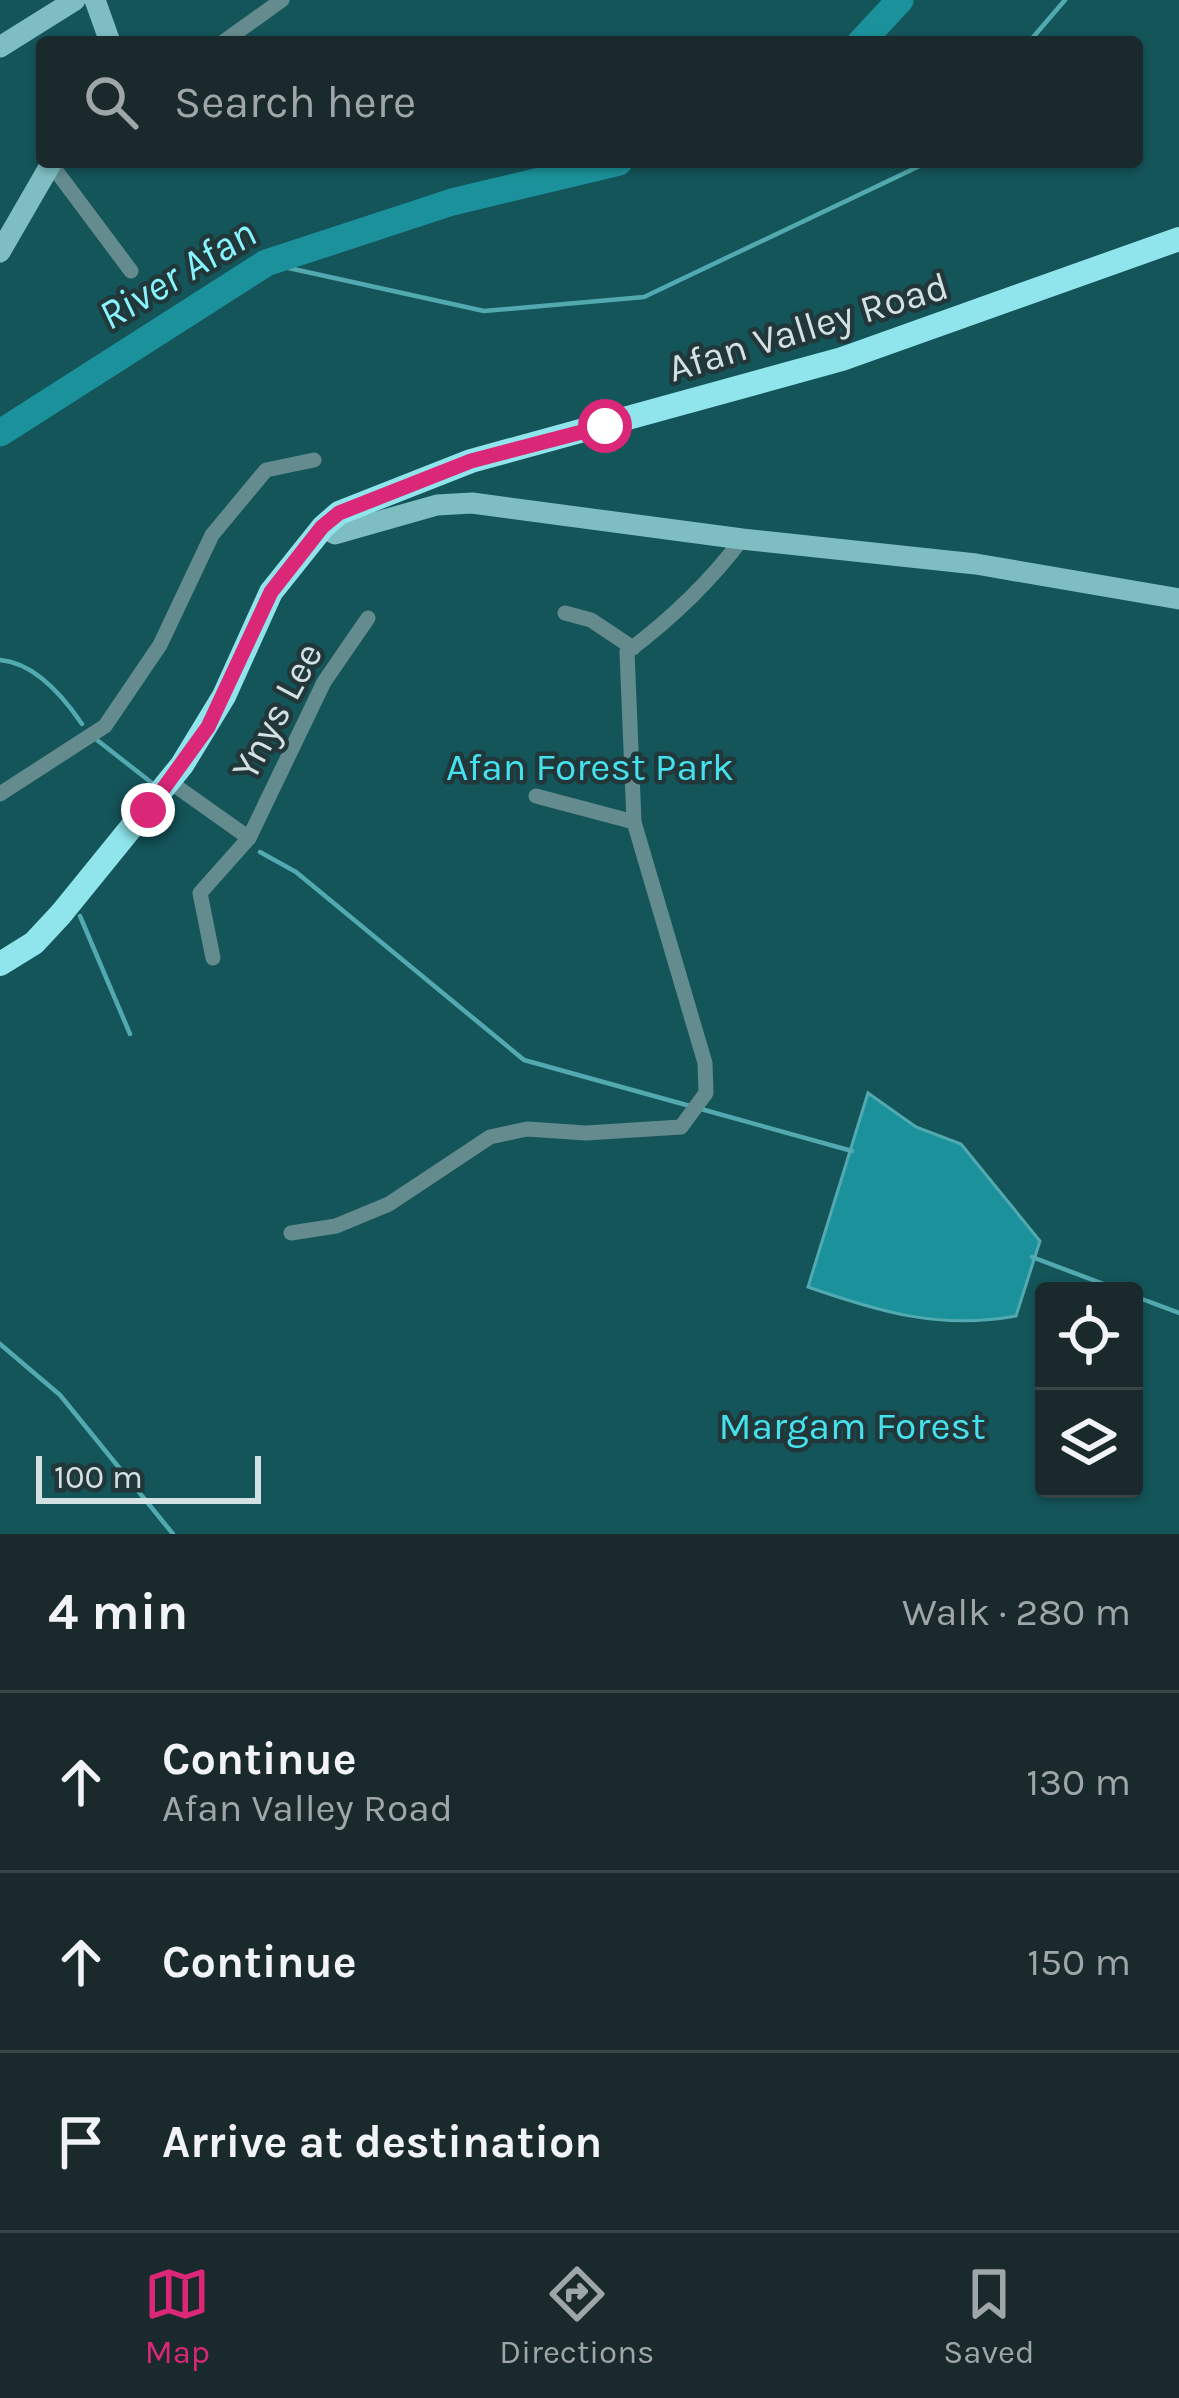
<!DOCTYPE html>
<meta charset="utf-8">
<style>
:root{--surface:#1a292b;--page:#233133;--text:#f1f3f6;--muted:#9fa6a9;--line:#384547;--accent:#db2777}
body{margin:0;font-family:Karla,sans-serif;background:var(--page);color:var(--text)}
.controls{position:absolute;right:36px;bottom:36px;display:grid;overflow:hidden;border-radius:12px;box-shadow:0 3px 9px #0004}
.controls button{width:108px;height:108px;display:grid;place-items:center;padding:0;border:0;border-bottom:3px solid var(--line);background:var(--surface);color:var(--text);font:60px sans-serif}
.scale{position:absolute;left:36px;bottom:30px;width:225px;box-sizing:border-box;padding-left:12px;border:6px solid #d4e1e2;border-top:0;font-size:33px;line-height:42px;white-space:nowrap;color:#d4e1e2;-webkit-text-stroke:9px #223739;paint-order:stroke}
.stop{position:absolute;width:36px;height:36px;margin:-27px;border:9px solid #db2777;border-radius:50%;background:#fff}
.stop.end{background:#db2777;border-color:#fff;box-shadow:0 3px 12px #0008}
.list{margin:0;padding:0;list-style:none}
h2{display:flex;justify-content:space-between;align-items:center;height:156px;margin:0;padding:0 48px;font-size:51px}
h2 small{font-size:39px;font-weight:400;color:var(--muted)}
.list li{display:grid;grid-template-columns:78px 1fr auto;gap:36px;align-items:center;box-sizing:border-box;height:180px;padding:0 48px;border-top:3px solid var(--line)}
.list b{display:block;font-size:45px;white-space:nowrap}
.list p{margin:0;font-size:39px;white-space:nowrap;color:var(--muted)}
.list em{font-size:39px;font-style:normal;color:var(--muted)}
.icon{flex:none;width:66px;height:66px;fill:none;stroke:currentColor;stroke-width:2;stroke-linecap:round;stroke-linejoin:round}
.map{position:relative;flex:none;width:1179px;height:1534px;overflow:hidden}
.search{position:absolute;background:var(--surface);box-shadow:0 3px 9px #0004;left:36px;right:36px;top:36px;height:132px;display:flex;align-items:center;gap:30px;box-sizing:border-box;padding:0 42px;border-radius:12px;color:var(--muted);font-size:45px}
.sheet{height:696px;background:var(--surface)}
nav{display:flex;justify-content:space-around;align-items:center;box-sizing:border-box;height:168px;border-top:3px solid var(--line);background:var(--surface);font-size:33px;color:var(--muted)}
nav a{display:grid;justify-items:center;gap:6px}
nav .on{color:var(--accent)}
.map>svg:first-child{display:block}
.green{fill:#14555a;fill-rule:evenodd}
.water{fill:#1b929b;stroke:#52aab0;stroke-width:3}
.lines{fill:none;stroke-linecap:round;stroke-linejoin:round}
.stream{stroke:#52aab0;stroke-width:4.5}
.river{stroke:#1b929b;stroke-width:27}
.street{stroke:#648c8f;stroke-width:15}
.secondary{stroke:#7ebec3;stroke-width:21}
.primary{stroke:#90e5ec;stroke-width:24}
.route{stroke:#db2777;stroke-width:15}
.labels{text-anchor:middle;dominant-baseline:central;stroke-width:9;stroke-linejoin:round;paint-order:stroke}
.street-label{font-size:39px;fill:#d4e1e2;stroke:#223739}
.park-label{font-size:39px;fill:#45e2ee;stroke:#223739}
.water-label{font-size:42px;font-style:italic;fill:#88f5fe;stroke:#223739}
</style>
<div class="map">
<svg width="1179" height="1534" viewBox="0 0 1179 1534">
<rect width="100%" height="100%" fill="#223739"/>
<!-- green -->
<path class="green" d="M 0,0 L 1179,0 L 1179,1534 L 0,1534 ZM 42,42 L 1137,42 L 1137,162 L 42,162 ZM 1044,1291 L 1134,1291 L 1134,1489 L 1044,1489 Z"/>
<!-- water -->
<path class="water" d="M 868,1093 L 916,1127 L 961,1144 L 1040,1241 L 1016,1316 C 940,1330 880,1312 808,1287 Z"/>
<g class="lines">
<!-- stream -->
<g class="stream">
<path d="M 1029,42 L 1065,0"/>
<path d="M 266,263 L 484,311 L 644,297 L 928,162"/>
<path d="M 0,660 C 35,663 63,696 82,724"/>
<path d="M 97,740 L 152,783"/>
<path d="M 260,852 L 296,872 L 524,1060 L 690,1106"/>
<path d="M 80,916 L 130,1034"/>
<path d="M 701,1109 L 852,1151"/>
<path d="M 1032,1257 L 1122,1291"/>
<path d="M 1134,1296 L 1179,1313"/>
<path d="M 0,1344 L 60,1395 L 173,1534"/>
</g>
<!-- river -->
<g class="river">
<path d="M 861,42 L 900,0"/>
<path d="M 0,433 L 266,263 L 452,202 L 619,162"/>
</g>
<!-- street -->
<g class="street">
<path d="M 223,42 L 282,0"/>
<path d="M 51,164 L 131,271"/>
<path d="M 565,613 L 591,620 L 633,648"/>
<path d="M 170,782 L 249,838"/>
<path d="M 0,794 L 105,726 L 160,645 L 212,535 L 266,470 L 314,460"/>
<path d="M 536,796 L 634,822"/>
<path d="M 213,958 L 200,893 L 249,838 L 324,682 L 368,618"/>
<path d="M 291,1233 L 336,1226 L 389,1204 L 490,1137 L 527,1129 L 586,1133 L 681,1127 L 706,1093 L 705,1063 L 634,822 L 627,652 C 671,619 709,583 742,539"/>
</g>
<!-- secondary -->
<g class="secondary">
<path d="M 95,0 L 110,42"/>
<path d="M 0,47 L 75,0"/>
<path d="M 0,252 L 52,162"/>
<path d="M 323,527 L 335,534 L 437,505 L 472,503 L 742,539 L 976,564 L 1179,599"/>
</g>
<!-- primary -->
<path class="primary" d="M 0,964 L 34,943 L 61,914 L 182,765 L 224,696 L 271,592 L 323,527 L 339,513 L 471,461 L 842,359 L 1179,239"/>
</g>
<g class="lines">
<!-- route -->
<path class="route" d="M 148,810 L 208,727 L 271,592 L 322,527 L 339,513 L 471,461 L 605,426"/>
</g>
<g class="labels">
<!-- street labels -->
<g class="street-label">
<text transform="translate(808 327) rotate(-17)">Afan Valley Road</text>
<text transform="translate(277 711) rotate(-62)">Ynys Lee</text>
</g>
<!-- park labels -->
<g class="park-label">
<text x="590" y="767">Afan Forest Park</text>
<text x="852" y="1426">Margam Forest</text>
</g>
<!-- water labels -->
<g class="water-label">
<text transform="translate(177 274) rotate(-31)">River Afan</text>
</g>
</g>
</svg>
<div class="controls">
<button><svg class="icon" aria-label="locate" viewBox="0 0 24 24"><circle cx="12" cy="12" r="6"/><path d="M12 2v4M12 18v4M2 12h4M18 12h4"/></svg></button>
<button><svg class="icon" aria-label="layers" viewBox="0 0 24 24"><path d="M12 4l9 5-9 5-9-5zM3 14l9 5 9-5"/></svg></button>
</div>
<div class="scale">100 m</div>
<div class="stop" style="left:605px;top:426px"></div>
<div class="stop end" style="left:148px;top:810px"></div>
<div class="search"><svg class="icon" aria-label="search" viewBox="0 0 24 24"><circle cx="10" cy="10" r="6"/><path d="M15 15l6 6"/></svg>Search here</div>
</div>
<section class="sheet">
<h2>4 min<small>Walk · 280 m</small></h2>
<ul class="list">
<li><svg class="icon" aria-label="ahead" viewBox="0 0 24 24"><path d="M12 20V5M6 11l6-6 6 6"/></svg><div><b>Continue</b><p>Afan Valley Road</p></div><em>130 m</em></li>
<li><svg class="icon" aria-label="ahead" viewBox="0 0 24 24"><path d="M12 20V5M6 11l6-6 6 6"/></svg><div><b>Continue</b></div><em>150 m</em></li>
<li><svg class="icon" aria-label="arrive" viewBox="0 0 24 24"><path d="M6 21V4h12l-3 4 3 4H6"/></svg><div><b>Arrive at destination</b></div></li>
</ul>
</section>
<nav>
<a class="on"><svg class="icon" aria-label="map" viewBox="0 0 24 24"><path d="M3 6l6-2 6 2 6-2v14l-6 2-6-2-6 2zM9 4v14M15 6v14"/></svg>Map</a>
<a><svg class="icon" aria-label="directions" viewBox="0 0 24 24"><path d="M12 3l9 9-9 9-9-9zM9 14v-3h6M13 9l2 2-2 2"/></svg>Directions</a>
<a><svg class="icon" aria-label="saved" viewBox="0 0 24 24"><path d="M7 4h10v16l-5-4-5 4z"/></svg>Saved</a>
</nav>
